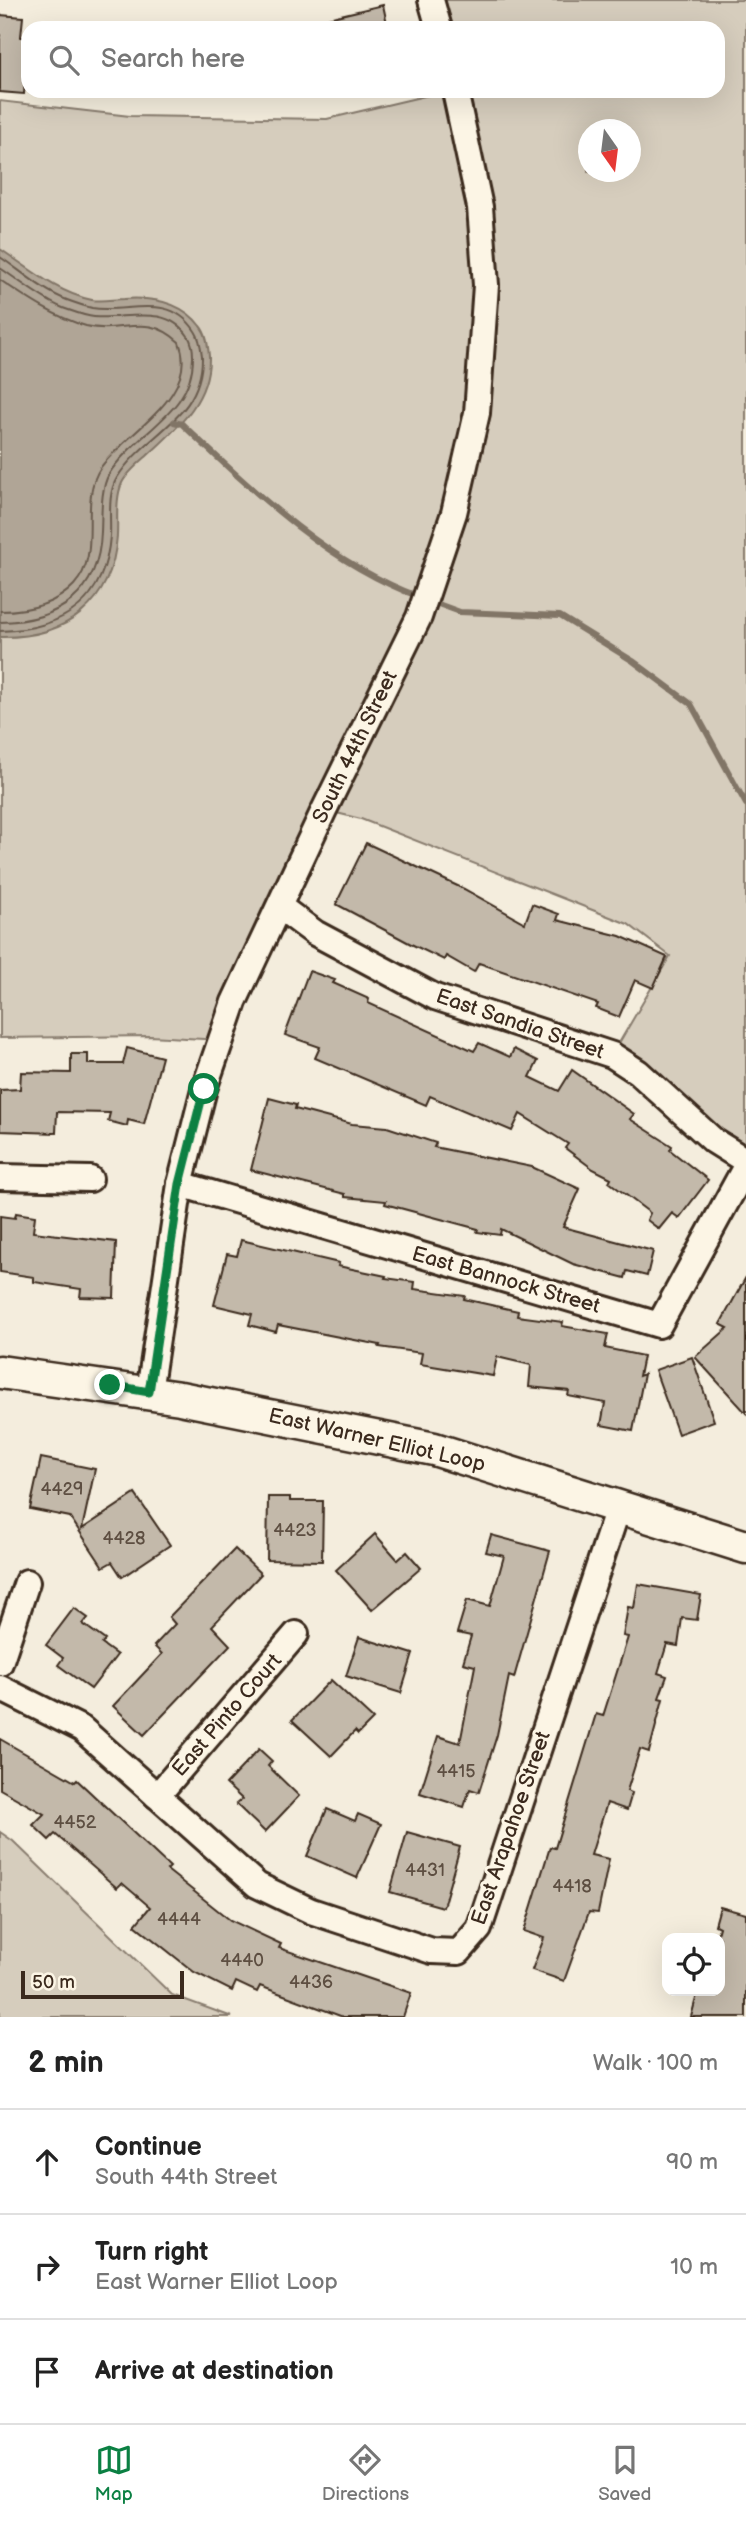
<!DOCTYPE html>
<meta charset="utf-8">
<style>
:root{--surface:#fff;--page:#f2f2f2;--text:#222;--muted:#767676;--line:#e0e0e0;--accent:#0b8043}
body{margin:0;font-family:"Balsamiq Sans",sans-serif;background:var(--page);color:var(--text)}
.controls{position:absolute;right:21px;bottom:21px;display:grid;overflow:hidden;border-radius:14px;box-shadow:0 7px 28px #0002}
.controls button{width:63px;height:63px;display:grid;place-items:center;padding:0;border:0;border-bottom:2px solid var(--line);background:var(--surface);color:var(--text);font:35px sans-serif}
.compass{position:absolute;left:578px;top:119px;width:63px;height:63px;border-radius:50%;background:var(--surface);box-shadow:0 7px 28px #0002;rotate:166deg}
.scale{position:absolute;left:21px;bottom:18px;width:163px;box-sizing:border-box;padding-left:7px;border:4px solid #3b2a1e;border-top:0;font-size:19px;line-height:24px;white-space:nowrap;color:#3b2a1e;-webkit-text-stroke:5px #fcf5e5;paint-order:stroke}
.stop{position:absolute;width:21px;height:21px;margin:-16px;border:5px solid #0b8043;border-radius:50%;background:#fff}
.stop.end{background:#0b8043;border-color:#fff;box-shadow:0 2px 7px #0008}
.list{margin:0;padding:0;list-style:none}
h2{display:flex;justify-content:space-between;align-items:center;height:91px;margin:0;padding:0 28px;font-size:30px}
h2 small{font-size:23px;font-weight:400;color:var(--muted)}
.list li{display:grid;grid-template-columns:46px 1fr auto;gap:21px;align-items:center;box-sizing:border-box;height:105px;padding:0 28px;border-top:2px solid var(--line)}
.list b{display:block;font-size:26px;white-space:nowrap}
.list p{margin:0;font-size:23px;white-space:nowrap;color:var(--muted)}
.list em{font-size:23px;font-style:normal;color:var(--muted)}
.icon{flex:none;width:38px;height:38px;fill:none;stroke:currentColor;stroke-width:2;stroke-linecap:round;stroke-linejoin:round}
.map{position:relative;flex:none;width:746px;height:2017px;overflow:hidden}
.search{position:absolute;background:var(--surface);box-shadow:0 7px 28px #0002;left:21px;right:21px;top:21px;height:77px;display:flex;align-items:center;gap:18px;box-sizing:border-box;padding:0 24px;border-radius:21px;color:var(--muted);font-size:26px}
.sheet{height:406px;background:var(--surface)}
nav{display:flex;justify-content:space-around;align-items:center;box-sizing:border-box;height:98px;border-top:2px solid var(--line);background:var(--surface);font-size:19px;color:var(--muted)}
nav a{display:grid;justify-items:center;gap:4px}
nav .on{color:var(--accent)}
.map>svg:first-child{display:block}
.green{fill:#d6cdbd;stroke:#887c6e;stroke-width:2;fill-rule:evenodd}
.water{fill:#b0a596;stroke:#817466;stroke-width:2}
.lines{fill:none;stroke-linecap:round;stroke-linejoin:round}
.shore{stroke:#6a5b4e;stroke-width:2}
.stream{stroke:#817466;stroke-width:6}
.building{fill:#c3b9aa;stroke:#3b2a1e;stroke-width:2}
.minor-casing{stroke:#3b2a1e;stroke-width:30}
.major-casing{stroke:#3b2a1e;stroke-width:37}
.minor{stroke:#fcf5e5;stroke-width:24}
.major{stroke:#fcf5e5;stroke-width:32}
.route{stroke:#0b8043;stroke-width:9}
.labels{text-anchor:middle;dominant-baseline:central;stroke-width:6;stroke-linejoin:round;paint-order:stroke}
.number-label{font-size:18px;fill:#5d4e41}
.street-label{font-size:21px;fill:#3b2a1e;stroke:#fcf5e5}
</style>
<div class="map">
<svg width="746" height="2017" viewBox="0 0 746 2017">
<rect width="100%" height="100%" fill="#f4eddd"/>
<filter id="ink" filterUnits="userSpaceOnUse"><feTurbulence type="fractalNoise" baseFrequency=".0143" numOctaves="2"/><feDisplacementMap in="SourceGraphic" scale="14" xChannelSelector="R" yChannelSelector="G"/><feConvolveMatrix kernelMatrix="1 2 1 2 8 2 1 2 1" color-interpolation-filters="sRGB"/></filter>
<g filter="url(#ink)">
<!-- green -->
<g class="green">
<path d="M 431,0 L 746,0 L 746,1161 L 612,1055 L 670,956 L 628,924 L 361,819 L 324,810 L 221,1040 L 150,1036 L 0,1038 L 0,101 L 130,116 L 327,119 L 446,91 L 718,91 L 718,28 L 439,28 ZM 588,130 L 630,130 L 630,172 L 588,172 Z"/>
<path d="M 0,1832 L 13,1841 L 172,1995 L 232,2017 L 0,2017 Z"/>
</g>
<!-- water -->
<path class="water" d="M 0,249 C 29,268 57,293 92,300 C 102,302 114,299 124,299 C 152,297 182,302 200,326 C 207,334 208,346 209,356 C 210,401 177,428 147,456 C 139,463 127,473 122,483 C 115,499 118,519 117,536 C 112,604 67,638 0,637 Z"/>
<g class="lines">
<!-- shore -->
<g class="shore">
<path d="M 0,257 C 21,271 43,291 67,300 C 75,303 84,306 92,308 C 127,314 169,291 195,331 C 200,338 201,348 202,356 C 203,419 144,433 117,478 C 107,494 111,518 110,536 C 105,602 64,629 0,631"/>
<path d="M 0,268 C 20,281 41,299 63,308 C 72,311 84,316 94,317 C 125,320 165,303 188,336 C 192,342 193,350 193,356 C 194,413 135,432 109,474 C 100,490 102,514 101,532 C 99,594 59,621 0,622"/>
<path d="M 0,280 C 28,299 54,317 86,326 C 122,335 146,311 179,342 C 200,396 127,431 101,467 C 77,501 104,553 74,585 C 55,605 27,611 0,611"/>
</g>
<!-- stream -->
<g class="stream">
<path d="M 174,422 L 182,424 C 253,491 327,563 420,597"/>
<path d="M 430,601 L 460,612 L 560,616 L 633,661 L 691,704 L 746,804"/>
</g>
</g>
<!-- building -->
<g class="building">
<path d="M 383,5 L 388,28 L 316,28 L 315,21 Z"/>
<path d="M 0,15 L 23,17 L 21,37 L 28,38 L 24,94 L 0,92 Z"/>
<path d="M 366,843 L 464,889 L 525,923 L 532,904 L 559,914 L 557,920 L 620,936 L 667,957 L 653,988 L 635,980 L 619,1017 L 596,1008 L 598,1004 L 479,963 L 474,972 L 446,956 L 444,960 L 411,944 L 336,904 Z"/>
<path d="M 309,971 L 335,980 L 333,983 L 369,999 L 368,1003 L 474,1051 L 479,1043 L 510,1057 L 514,1049 L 538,1061 L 530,1077 L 559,1091 L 572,1070 L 634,1114 L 630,1119 L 672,1146 L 670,1150 L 708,1180 L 679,1218 L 672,1213 L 659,1229 L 647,1220 L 650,1213 L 609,1182 L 611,1178 L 593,1169 L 565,1148 L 568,1144 L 520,1114 L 512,1131 L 430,1096 L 426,1105 L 315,1058 L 320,1047 L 285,1035 Z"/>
<path d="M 127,1048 L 162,1057 L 144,1124 L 128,1120 L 127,1126 L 108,1121 L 110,1113 L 57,1112 L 56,1133 L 0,1131 L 0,1090 L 20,1089 L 21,1072 L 71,1073 L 71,1054 L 88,1054 L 88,1064 L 123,1064 Z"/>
<path d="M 269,1098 L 296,1105 L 295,1109 L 352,1124 L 387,1127 L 436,1143 L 434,1147 L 532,1167 L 580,1189 L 563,1227 L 653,1251 L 647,1276 L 627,1271 L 625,1278 L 573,1264 L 501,1229 L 500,1235 L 477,1232 L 478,1229 L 385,1204 L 386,1201 L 345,1197 L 345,1194 L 251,1170 Z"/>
<path d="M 16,1213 L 35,1216 L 33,1232 L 116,1242 L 114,1298 L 80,1297 L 81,1289 L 34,1282 L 34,1277 L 0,1272 L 0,1216 L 15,1218 Z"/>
<path d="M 241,1240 L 339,1263 L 338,1266 L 386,1276 L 385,1278 L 415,1282 L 414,1289 L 465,1296 L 464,1299 L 518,1311 L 517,1316 L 563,1322 L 562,1326 L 608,1334 L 605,1348 L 643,1356 L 639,1376 L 644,1374 L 633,1431 L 601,1425 L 605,1403 L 568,1396 L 569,1391 L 529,1387 L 531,1365 L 497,1357 L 493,1376 L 420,1364 L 422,1353 L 379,1347 L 380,1345 L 278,1325 L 276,1332 L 249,1325 L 252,1314 L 214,1305 L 227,1254 L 237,1256 Z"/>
<path d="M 746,1277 L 746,1413 L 695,1357 L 728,1328 L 720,1324 Z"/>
<path d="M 692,1357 L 714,1421 L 678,1434 L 655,1370 Z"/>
<path d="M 41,1458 L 95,1469 L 82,1529 L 135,1494 L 170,1545 L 122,1577 L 112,1562 L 103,1567 L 70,1517 L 30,1509 Z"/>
<path d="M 268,1497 L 290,1497 L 290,1501 L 323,1501 L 322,1561 L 267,1560 Z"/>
<path d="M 375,1534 L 398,1560 L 407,1552 L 421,1568 L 372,1610 L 336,1570 Z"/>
<path d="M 491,1535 L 550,1551 L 514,1678 L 509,1676 L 497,1735 L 479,1792 L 470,1789 L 464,1807 L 420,1793 L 438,1736 L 460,1743 L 475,1666 L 463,1663 L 471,1636 L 457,1633 L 467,1600 L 490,1606 L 504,1556 L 486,1552 Z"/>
<path d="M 235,1549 L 261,1574 L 212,1626 L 230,1645 L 144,1735 L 113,1706 L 162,1654 L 154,1646 L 175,1624 L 169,1617 Z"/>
<path d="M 638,1584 L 701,1595 L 697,1620 L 682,1618 L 678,1646 L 667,1644 L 658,1673 L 667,1676 L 659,1698 L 663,1699 L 649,1752 L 640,1749 L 627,1791 L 632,1793 L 627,1810 L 607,1803 L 591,1855 L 609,1859 L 598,1913 L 589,1912 L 564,1981 L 532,1970 L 544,1938 L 524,1931 L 550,1847 L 555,1848 L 596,1714 L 603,1716 L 628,1637 L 623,1636 L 628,1607 L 634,1608 Z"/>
<path d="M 74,1608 L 88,1618 L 83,1624 L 105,1640 L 102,1644 L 117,1655 L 91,1689 L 58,1665 L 63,1658 L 46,1645 Z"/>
<path d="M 359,1637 L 413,1654 L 401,1693 L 346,1676 Z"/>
<path d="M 331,1680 L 373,1719 L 358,1734 L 355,1731 L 331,1756 L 292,1720 Z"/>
<path d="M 0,1739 L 75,1782 L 77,1780 L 170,1867 L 167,1870 L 230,1920 L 281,1944 L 279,1948 L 411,1993 L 403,2017 L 343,2017 L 260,1986 L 257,1992 L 236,1982 L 232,1991 L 194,1972 L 135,1925 L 150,1907 L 122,1883 L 117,1888 L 55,1834 L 49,1840 L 33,1825 L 44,1814 L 0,1789 Z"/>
<path d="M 259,1749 L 272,1761 L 268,1766 L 299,1796 L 265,1832 L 236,1804 L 242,1799 L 226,1784 Z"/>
<path d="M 327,1809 L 355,1821 L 358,1814 L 381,1824 L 357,1878 L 307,1856 Z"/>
<path d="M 407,1832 L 460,1847 L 443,1907 L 390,1892 Z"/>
<path d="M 720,1907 L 746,1914 L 746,2017 L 691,2017 L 698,1991 L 720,1991 L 720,1938 L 716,1938 L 719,1927 L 715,1925 Z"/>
</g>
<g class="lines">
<defs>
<g id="minor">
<path d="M 431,0 L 439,28"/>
<path d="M 280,907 L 315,933 L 435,997 L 612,1055 L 638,1072 L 714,1141 L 746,1161"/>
<path d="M 0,1177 L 90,1179"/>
<path d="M 180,1184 L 659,1325 L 746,1166"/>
<path d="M 149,1392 L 180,1184 L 204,1089 L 221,1040 L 234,1002 L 324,810 L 419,617 L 454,513 L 477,413 L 486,285 L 480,207 L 455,91"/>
<path d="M 0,1663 L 27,1582"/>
<path d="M 0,1688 L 82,1729 L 257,1885 L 311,1911 L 432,1951 L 459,1952 L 479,1929 L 619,1505"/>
<path d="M 157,1796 L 296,1634"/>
</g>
<path id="major" d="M 0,1372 L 180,1398 L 434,1449 L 746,1547"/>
</defs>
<!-- minor casing -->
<use href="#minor" class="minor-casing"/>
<!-- major casing -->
<use href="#major" class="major-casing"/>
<!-- minor -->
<use href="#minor" class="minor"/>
<!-- major -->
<use href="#major" class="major"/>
</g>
</g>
<g class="lines" filter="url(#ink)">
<!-- route -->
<path class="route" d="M 110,1385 L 149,1392 L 180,1184 L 204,1089"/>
</g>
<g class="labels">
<!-- number labels -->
<g class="number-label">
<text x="62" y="1489">4429</text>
<text x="295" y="1530">4423</text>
<text x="124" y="1538">4428</text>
<text x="456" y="1771">4415</text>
<text x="75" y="1822">4452</text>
<text x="425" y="1870">4431</text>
<text x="572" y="1886">4418</text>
<text x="179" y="1919">4444</text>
<text x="242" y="1960">4440</text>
<text x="311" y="1982">4436</text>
</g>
<!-- street labels -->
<g class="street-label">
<text transform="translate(355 747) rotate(-64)">South 44th Street</text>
<text transform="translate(520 1024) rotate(19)">East Sandia Street</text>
<text transform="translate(506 1280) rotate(16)">East Bannock Street</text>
<text transform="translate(377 1440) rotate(13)">East Warner Elliot Loop</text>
<text transform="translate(227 1715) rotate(-49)">East Pinto Court</text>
<text transform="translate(511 1828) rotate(-71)">East Arapahoe Street</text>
</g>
</g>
</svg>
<div class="controls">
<button><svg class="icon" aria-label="locate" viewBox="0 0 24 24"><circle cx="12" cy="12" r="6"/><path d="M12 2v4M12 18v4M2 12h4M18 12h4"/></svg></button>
</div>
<svg class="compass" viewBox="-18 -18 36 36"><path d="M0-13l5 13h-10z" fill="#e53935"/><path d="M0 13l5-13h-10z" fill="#767676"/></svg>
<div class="scale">50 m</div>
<div class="stop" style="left:204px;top:1089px"></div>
<div class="stop end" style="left:110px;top:1385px"></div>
<div class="search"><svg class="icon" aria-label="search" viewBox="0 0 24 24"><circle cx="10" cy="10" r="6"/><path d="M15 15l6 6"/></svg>Search here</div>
</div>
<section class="sheet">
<h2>2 min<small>Walk · 100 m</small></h2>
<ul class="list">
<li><svg class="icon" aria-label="ahead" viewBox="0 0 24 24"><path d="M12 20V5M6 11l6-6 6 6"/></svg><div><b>Continue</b><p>South 44th Street</p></div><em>90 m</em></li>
<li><svg class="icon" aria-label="right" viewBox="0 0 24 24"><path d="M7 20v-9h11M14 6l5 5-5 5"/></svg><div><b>Turn right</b><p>East Warner Elliot Loop</p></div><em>10 m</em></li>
<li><svg class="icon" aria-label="arrive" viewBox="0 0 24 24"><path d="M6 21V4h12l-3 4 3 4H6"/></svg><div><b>Arrive at destination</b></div></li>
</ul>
</section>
<nav>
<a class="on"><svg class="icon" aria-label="map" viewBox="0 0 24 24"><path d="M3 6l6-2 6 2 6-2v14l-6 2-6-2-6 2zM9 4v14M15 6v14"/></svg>Map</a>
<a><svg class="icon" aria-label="directions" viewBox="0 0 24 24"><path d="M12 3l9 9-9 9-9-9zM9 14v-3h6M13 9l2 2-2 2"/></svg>Directions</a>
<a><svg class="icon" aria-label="saved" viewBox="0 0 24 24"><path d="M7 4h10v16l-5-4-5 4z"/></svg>Saved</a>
</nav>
